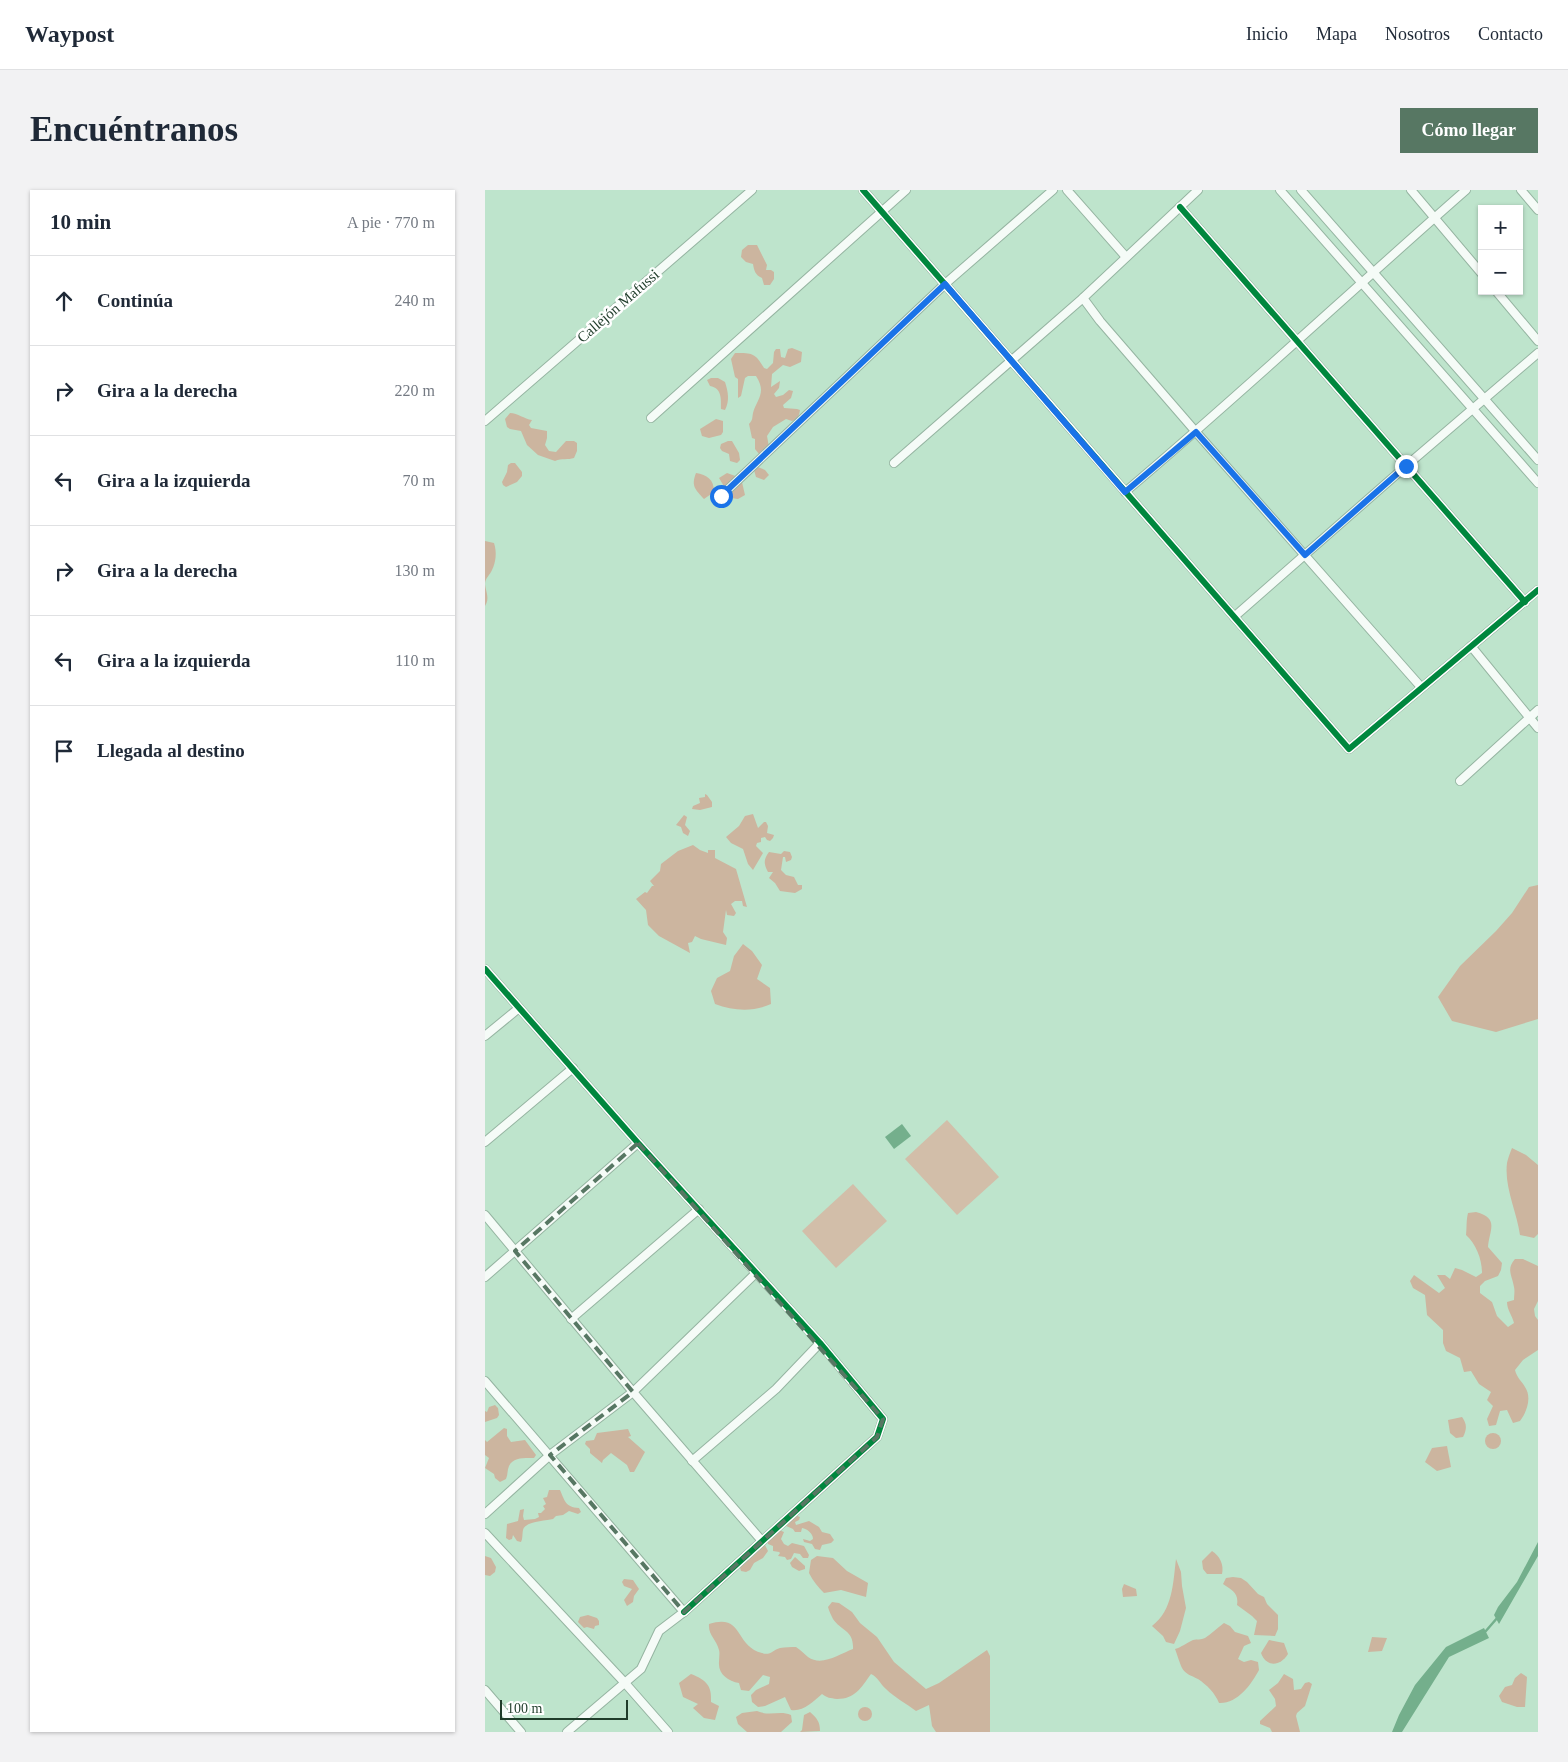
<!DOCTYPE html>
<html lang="es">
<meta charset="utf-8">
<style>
:root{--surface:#fff;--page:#f2f2f3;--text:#1f2937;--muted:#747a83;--line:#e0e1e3;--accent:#577763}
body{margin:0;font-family:Georgia,serif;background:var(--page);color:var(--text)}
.controls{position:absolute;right:15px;top:15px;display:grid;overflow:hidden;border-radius:0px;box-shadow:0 1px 4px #0004}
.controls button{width:45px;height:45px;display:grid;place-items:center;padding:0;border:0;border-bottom:1px solid var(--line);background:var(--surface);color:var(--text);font:25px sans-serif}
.scale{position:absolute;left:15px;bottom:12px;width:128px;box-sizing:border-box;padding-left:5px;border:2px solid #1f3c2a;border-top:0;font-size:14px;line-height:18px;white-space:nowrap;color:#1f3c2a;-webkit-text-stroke:4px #fff;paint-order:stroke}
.stop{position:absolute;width:15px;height:15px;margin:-11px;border:4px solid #1a73e8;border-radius:50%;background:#fff}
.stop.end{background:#1a73e8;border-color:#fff;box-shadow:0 1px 5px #0008}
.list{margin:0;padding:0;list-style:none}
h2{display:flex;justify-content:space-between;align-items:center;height:65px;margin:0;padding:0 20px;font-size:21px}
h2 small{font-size:16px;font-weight:400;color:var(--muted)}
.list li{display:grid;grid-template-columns:32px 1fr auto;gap:15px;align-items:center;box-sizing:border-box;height:90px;padding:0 20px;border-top:1px solid var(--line)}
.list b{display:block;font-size:19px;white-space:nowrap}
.list em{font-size:16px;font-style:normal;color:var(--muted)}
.icon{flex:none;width:28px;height:28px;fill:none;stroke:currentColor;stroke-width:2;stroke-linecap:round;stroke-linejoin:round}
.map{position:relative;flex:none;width:1053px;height:1542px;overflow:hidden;border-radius:0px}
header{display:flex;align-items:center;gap:30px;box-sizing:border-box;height:70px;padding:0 25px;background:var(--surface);border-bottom:1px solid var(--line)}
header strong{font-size:24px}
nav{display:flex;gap:28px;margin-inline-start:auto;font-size:18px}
.intro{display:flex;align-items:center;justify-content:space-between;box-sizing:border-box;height:120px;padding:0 30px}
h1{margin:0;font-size:35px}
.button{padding:12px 22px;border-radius:0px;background:var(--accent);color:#fff;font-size:18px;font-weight:700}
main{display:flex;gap:30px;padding:0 30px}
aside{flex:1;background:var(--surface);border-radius:0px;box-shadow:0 1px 4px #0004}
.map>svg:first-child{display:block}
.green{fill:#d2bea9}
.forest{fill:#ccb59f}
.water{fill:#74af8c}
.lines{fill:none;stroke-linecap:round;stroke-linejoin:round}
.stream{stroke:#74af8c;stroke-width:2.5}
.street-casing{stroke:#95b4a1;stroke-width:10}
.street{stroke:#f5fbf7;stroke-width:8}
.cycleway-casing{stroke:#fff;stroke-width:9}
.cycleway{stroke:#00873e;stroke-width:6}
.route{stroke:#1a73e8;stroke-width:6}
.marked{fill:none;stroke:#577763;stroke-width:4;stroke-dasharray:10 6;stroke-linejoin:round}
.labels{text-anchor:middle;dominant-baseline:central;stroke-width:5;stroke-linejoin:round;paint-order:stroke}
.street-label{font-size:15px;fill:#1f3c2a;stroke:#fff}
</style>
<header>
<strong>Waypost</strong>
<nav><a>Inicio</a><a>Mapa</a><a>Nosotros</a><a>Contacto</a></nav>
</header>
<div class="intro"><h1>Encuéntranos</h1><a class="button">Cómo llegar</a></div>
<main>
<aside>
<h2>10 min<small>A pie · 770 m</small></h2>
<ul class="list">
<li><svg class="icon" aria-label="ahead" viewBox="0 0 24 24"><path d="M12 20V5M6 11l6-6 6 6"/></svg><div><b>Continúa</b></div><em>240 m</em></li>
<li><svg class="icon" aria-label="right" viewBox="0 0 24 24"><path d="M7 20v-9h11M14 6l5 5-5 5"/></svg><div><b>Gira a la derecha</b></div><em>220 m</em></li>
<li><svg class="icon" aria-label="left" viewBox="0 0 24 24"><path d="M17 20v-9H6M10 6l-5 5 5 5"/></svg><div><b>Gira a la izquierda</b></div><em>70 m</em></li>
<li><svg class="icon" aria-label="right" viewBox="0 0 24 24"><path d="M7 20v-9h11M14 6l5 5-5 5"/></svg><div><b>Gira a la derecha</b></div><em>130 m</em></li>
<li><svg class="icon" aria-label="left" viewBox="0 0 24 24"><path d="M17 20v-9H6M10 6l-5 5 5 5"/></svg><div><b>Gira a la izquierda</b></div><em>110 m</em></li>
<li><svg class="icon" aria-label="arrive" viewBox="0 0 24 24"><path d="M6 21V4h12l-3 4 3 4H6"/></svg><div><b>Llegada al destino</b></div></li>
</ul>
</aside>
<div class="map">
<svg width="1053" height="1542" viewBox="0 0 1053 1542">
<rect width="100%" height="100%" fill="#bee4cc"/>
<!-- green -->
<g class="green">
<path d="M 462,930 L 514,987 L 472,1025 L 420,969 Z"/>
<path d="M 368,994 L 402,1031 L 351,1078 L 317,1041 Z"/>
</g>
<!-- forest -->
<g class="forest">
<path d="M 263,55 L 272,55 L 282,75 L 281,80 L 286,80 L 289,82 L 289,89 L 285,95 L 279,95 L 277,88 C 270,85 269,80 268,74 L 261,72 L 256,67 L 257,60 Z"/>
<path d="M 307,158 L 317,162 L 316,172 L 305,177 L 298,175 L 287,184 L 286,197 L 295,191 L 294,198 L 289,204 L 291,207 L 298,205 L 304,200 L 308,201 L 306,208 L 298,215 L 299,218 L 312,219 L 315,220 C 314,226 313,229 307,231 L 301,229 L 288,237 L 282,246 L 284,257 L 278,264 L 274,264 L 270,259 L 270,249 L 267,248 L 264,234 C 268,230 267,228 268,223 C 272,209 282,203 271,186 L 263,186 L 260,188 L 256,206 L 253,208 L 253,189 L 250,187 L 246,169 L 250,163 C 268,163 270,163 279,178 L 282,179 L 288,173 L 289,162 L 291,159 L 295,159 L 296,167 L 300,168 L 303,159 Z"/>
<path d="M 226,188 L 233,188 L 240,192 C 243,201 245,211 240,220 L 236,219 C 236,209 237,198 225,196 L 222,190 Z"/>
<path d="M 25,223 C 33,223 39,229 47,230 L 44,235 L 46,238 L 62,241 L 62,248 L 60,255 L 64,261 L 71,262 L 81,251 L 89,251 L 92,253 L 92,261 L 89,268 C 83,270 77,268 70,271 L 53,265 L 42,255 L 36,241 L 25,239 L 22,237 L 20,229 Z"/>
<path d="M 231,229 L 238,231 L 238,242 L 236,245 L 224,248 L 217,246 L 215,239 Z"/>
<path d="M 243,251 L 247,251 L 254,263 L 255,270 L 252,273 L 245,271 L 244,264 L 237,261 L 235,258 L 236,254 Z"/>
<path d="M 26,273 L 30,273 L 37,282 L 37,286 L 32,292 L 21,297 L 18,295 L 17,292 L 22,282 L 23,275 Z"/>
<path d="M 273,277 L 280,280 L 284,285 L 279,290 L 271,287 L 269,280 Z"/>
<path d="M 211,283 C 222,285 229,289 229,302 L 219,309 C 210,299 206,296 211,283 Z"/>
<path d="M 242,283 L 256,288 L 260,305 L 253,309 L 246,308 L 234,288 Z"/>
<path d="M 0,351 L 9,353 C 12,362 11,372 7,380 C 5,385 0,388 0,394 C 1,403 5,408 0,416 Z"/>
<path d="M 220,604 L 222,605 L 227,612 L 227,617 L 215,620 L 207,619 L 208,616 L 215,613 L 214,608 L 220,607 Z"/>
<path d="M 268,624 L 273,638 L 279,632 L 281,632 L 283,636 L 282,643 L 289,645 L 288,648 L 285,651 L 282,650 L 280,647 L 276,648 L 276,652 L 272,653 L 271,656 L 278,663 L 268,680 L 263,674 L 258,659 L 246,653 L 241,647 L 254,636 L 260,626 Z"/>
<path d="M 199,625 L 202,627 L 200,635 L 205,641 L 203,646 L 198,643 L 196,637 L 191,635 Z"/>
<path d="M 208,655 L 215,660 L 223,663 L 223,660 L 230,660 L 230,668 L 251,679 L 262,717 L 258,716 L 257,711 L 250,711 L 246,714 L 251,723 L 249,726 L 242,725 L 241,720 L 238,742 L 242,748 L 241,755 L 216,749 L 210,746 L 207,752 L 203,753 L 205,763 L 174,746 L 163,735 L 161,720 L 151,709 L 160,702 L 162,703 L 167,696 L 169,696 L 165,691 L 175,681 L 176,674 L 193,661 Z"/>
<path d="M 299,661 L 305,662 L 307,667 L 306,670 L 301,672 L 300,667 L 298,667 L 296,680 L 301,685 L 309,687 L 313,695 L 317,695 L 317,699 L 310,703 L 295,701 L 290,693 L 284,688 L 288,682 L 283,682 C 279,674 278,670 284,662 L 296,664 Z"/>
<path d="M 1053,695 L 1053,829 L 1011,842 L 967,831 L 953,807 L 975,776 L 1011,741 L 1027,723 L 1044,697 Z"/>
<path d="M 258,754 L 267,761 L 277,775 L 272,789 L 285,798 L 286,814 C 268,822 249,821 230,814 L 226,801 L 232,788 L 245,781 L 249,766 Z"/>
<path d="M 1027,958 L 1041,965 L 1053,975 L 1053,1044 L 1049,1048 L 1035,1045 C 1032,1022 1019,997 1022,973 C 1023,968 1025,963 1027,958 Z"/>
<path d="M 991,1022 C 1015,1028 1004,1041 1003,1057 L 1017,1073 L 1016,1080 L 1013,1086 L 1000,1091 L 995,1096 L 995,1103 L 1007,1112 L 1012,1126 L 1023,1137 L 1029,1133 C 1027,1125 1022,1120 1022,1112 L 1029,1110 C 1029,1106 1030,1101 1029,1097 C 1027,1085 1021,1079 1030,1069 L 1038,1069 L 1053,1076 L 1053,1111 L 1049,1119 L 1050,1126 L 1053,1130 L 1053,1160 L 1038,1170 L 1030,1180 C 1032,1188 1036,1190 1040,1197 C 1047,1207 1042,1222 1035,1231 L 1028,1233 L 1022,1220 L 1015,1221 L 1011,1235 L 1004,1236 L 1002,1229 L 1008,1216 L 1002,1210 L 1006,1202 L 994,1194 L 986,1181 L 979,1182 L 975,1168 L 961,1161 L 958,1153 L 958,1140 L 942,1125 L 940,1105 L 928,1098 L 925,1091 L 929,1085 L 954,1103 L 960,1098 L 952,1085 L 960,1085 L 965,1089 L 970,1078 L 977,1080 L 991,1087 L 997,1083 C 997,1069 991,1054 981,1045 C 982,1037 981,1031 983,1023 Z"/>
<path d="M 10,1215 L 13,1218 L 14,1225 L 12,1228 L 0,1232 L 0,1221 L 2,1222 L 4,1217 Z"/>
<path d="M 977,1227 C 982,1234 982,1239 978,1247 L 971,1248 L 965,1243 L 963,1230 Z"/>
<path d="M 19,1238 L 22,1239 L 22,1246 L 26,1252 L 40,1250 L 51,1265 L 49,1268 C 40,1268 28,1267 24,1276 C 22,1280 23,1285 21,1289 L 15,1292 L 10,1288 L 9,1284 L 0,1278 L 4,1268 L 0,1265 L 0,1250 L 2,1252 Z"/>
<path d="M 143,1239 L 146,1246 L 143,1247 L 160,1262 L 149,1282 L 145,1282 L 142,1275 L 126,1263 L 118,1270 L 117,1273 L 105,1263 L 105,1259 L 100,1254 L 101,1251 L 109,1250 L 112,1243 Z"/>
<circle cx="1008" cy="1251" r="8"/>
<path d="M 962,1256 L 966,1277 L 952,1281 L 940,1272 L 947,1258 Z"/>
<path d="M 64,1300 L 75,1300 C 80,1311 80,1317 94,1318 L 96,1322 L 93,1324 L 84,1321 L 78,1325 L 71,1326 L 68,1329 C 61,1331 40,1331 38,1340 C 37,1345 38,1348 36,1352 L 32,1351 L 28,1345 L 27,1349 L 24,1350 L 21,1348 L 22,1334 L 33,1331 L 35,1320 L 39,1319 L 38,1326 L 39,1330 L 50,1329 L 54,1327 L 53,1323 L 56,1323 L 60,1319 L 58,1316 L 61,1314 L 58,1308 L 62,1307 Z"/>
<path d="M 310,1325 L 315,1327 L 314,1330 L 310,1332 L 311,1335 L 324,1331 L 334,1337 L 337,1342 L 345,1344 L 349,1350 L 346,1353 L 337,1355 L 335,1360 L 330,1359 L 327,1354 L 319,1352 L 318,1349 L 325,1351 L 328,1349 C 328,1343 322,1339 317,1338 L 316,1342 L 310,1342 L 308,1339 L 299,1335 L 305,1330 L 306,1331 Z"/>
<path d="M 294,1340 L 299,1342 L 296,1349 L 299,1354 L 303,1356 L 307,1353 L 319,1356 L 324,1365 L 323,1368 L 318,1368 L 315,1364 L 309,1363 L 306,1369 L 302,1370 L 300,1367 L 293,1366 L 295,1363 L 294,1362 L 288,1361 L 288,1356 L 283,1354 L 283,1350 Z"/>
<path d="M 279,1353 L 283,1361 L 278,1368 L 269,1373 L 265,1380 L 261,1382 L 256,1381 L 254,1374 L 268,1366 Z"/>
<path d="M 727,1361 C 735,1366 739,1375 737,1384 L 722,1384 L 718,1379 L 717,1371 Z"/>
<path d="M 0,1366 L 6,1368 L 11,1377 L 10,1382 L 5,1386 L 0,1385 Z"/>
<path d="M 332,1366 L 348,1368 L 362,1381 L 383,1393 L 381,1407 L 356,1400 L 339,1403 C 333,1397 328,1391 324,1383 L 326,1370 Z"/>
<path d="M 310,1367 L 320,1376 L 320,1379 L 314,1381 L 307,1377 L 305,1373 Z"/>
<path d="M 691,1369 L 696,1382 L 697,1396 L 701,1418 L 695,1441 L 689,1454 L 681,1452 L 678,1446 L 667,1436 C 688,1420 688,1393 691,1369 Z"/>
<path d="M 748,1387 L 756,1388 L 762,1392 L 773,1404 L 779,1407 L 782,1414 L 793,1425 L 793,1439 L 790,1446 L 769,1445 L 772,1431 L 767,1426 L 752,1415 C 754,1403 747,1400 738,1394 L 741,1388 Z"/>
<path d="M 139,1389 L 148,1390 L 154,1399 L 149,1406 L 148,1412 L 142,1416 L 139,1410 L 147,1399 L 139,1396 L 137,1392 Z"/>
<path d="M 639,1394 L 651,1399 L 652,1406 L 638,1407 L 637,1399 Z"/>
<path d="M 347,1412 L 354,1413 L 367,1422 L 375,1433 L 392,1447 L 409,1472 L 441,1499 L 454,1493 L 502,1460 L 505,1466 L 505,1542 L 451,1542 L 447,1536 L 444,1515 L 431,1521 C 421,1513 410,1508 401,1499 C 395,1494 393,1487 386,1484 C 376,1498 370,1509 352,1509 C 345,1508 342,1508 337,1504 C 328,1512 318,1522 306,1520 L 300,1507 L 280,1516 L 273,1517 L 267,1512 L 266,1505 L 271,1500 L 284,1494 L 285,1487 L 278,1485 L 264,1501 L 256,1500 L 254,1493 C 243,1491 233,1484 234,1472 C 234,1468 235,1463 234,1460 C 231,1449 223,1445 224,1434 C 259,1423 249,1456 277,1463 C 285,1466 288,1460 295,1458 C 300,1457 306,1457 311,1457 C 316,1460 319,1464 323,1467 C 337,1477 354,1464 368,1459 C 369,1440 356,1441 348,1429 C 346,1425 344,1421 343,1417 Z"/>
<path d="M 103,1425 L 112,1428 L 114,1431 L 114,1435 L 110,1436 L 109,1439 L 102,1437 L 99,1438 L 93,1432 L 95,1427 Z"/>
<path d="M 739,1433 L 745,1436 L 750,1442 L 763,1446 L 766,1453 L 759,1456 L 753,1469 L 759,1472 L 766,1470 L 773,1472 L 774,1480 C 766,1495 752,1514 734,1513 C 730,1503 722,1495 713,1489 C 707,1486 700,1484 697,1478 C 695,1474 692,1464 690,1459 C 697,1457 701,1453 708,1450 C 712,1449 716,1450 720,1448 C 726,1444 732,1438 739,1433 Z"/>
<path d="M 887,1447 L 902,1448 L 897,1461 L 883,1462 Z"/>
<path d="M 784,1450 L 799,1453 L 803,1464 C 795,1477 781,1477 776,1463 Z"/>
<path d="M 1036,1483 L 1042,1487 L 1040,1517 L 1032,1517 L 1017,1512 L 1014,1506 L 1020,1497 L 1027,1495 L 1030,1488 Z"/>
<path d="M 206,1484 C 221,1490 227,1495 226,1512 L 234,1516 L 230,1530 L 219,1528 L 208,1518 L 213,1514 L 198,1507 L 194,1493 Z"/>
<path d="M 799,1484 L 808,1489 L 809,1500 L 816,1499 L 820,1493 L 824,1492 L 827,1494 L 820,1516 L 812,1523 L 811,1526 L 815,1542 L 787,1542 L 785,1538 L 775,1534 L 775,1531 L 791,1516 L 790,1509 L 784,1500 L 793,1493 Z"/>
<circle cx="380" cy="1524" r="7"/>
<path d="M 272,1521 C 286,1527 294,1520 306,1525 L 307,1532 L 296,1542 L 262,1542 L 253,1534 L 251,1527 L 257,1523 Z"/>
<path d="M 325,1522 C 332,1528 335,1532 335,1541 L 315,1542 L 317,1540 L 319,1525 Z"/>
</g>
<!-- water -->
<g class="water">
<path d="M 417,934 L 426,946 L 409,959 L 400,947 Z"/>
<path d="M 1053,1352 L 1053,1366 L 1014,1434 L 1009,1425 L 1013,1417 L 1032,1392 Z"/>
<path d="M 999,1438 L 1004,1448 L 964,1467 L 917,1542 L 907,1542 L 914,1525 L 930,1495 L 961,1457 Z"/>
</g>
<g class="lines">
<!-- stream -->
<path class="stream" d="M 1000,1442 L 1013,1427"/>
<defs>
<g id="street">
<path d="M 378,0 L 864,559 L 1053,400"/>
<path d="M 582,0 L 641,67"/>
<path d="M 795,0 L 1053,293"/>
<path d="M 816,0 L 1053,270"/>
<path d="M 926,0 L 997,84"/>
<path d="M 1036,0 L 1053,20"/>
<path d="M 695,17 L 1040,412"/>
<path d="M 1011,101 L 1053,151"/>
<path d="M 598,108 L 615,131 L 711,242 L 936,497"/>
<path d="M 166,228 L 421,0"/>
<path d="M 0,231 L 267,0"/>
<path d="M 409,273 L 598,108 L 713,0"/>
<path d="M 640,302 C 756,204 867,100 981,0"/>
<path d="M 236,306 L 460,94 L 568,0"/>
<path d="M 749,427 L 921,276 L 1053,163"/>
<path d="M 986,456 L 1053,538"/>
<path d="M 975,591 L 1053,520"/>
<path d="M 0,779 L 153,953 L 335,1153 L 398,1229 L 392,1247 L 199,1422"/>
<path d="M 0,846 L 34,818"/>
<path d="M 0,952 L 88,878"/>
<path d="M 0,1025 L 148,1202 L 277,1351"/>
<path d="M 0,1087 L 153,953"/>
<path d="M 86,1129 L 214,1019"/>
<path d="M 0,1191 L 199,1422 L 174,1441 L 156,1479 L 82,1542"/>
<path d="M 207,1271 L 291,1199 L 335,1153"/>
<path d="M 0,1324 L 65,1265 L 148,1202 L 271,1083"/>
<path d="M 0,1343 L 140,1493 L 183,1542"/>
<path d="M 0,1500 L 36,1542"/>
</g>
</defs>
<!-- street casing -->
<use href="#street" class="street-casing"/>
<!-- street -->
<use href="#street" class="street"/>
<defs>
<g id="cycleway">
<path d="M 378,0 L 864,559 L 1053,400"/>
<path d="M 695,17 L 1040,412"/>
<path d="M 0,779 L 153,953 L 335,1153 L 398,1229 L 392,1247 L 199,1422"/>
</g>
</defs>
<!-- cycleway casing -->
<use href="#cycleway" class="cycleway-casing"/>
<!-- cycleway -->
<use href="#cycleway" class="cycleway"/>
</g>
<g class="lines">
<!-- route -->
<path class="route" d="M 236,306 L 460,94 L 640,302 L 711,242 L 820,365 L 921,276"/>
</g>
<!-- marked area -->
<path class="marked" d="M 153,953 L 398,1229 L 392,1247 L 199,1422 L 65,1265 L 148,1202 L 30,1061 Z"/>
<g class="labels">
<!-- street labels -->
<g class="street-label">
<text transform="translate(133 116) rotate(-41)">Callejón Mafussi</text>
</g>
</g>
</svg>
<div class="controls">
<button>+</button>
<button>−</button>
</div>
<div class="scale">100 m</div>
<div class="stop" style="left:236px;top:306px"></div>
<div class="stop end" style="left:921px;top:276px"></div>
</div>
</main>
